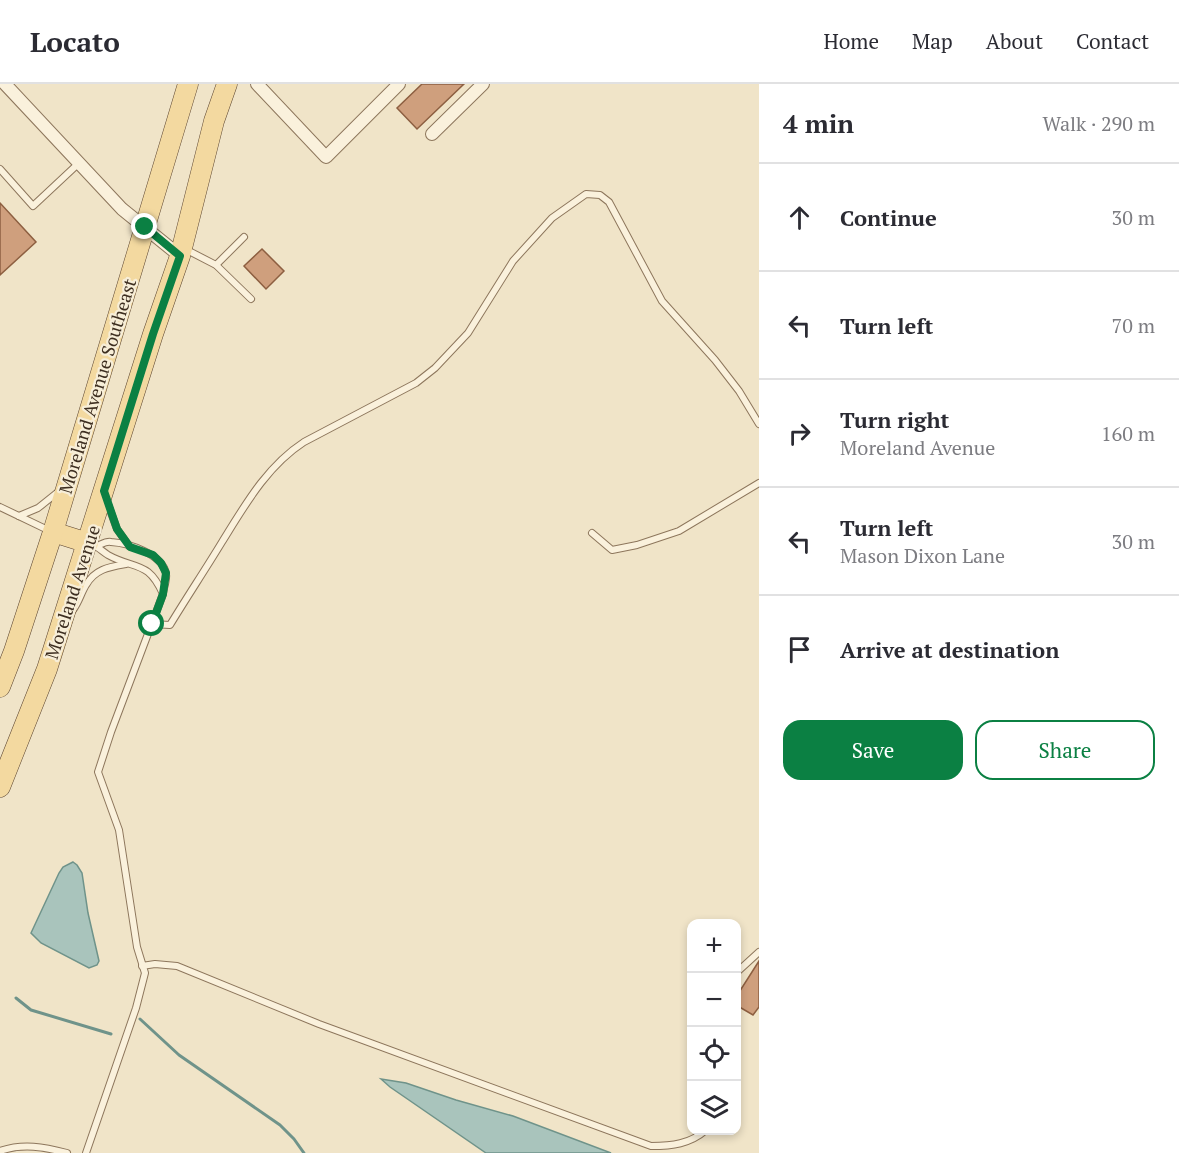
<!DOCTYPE html>
<meta charset="utf-8">
<style>
:root{--surface:#fff;--page:#f7f7f7;--text:#2b2b33;--muted:#7c7c81;--line:#e1e1e2;--accent:#0b8043}
body{margin:0;font-family:"PT Serif",serif;background:var(--page);color:var(--text)}
.controls{position:absolute;right:18px;bottom:18px;display:grid;overflow:hidden;border-radius:12px;box-shadow:0 3px 9px #0003}
.controls button{width:54px;height:54px;display:grid;place-items:center;padding:0;border:0;border-bottom:2px solid var(--line);background:var(--surface);color:var(--text);font:30px sans-serif}
.stop{position:absolute;width:18px;height:18px;margin:-14px;border:4px solid #0b8043;border-radius:50%;background:#fff}
.stop.end{background:#0b8043;border-color:#fff;box-shadow:0 2px 6px #0008}
.list{margin:0;padding:0;list-style:none}
h2{display:flex;justify-content:space-between;align-items:center;height:78px;margin:0;padding:0 24px;font-size:26px}
h2 small{font-size:20px;font-weight:400;color:var(--muted)}
.list li{display:grid;grid-template-columns:39px 1fr auto;gap:18px;align-items:center;box-sizing:border-box;height:108px;padding:0 24px;border-top:2px solid var(--line)}
.list b{display:block;font-size:22px;white-space:nowrap}
.list p{margin:0;font-size:20px;white-space:nowrap;color:var(--muted)}
.list em{font-size:20px;font-style:normal;color:var(--muted)}
.actions{display:flex;gap:12px;padding:18px 24px}
.actions a{flex:1;padding:14px 0;border:2px solid var(--accent);border-radius:18px;text-align:center;font-size:21px;color:var(--accent)}
.actions .main{background:var(--accent);color:#fff}
.icon{flex:none;width:33px;height:33px;fill:none;stroke:currentColor;stroke-width:2;stroke-linecap:round;stroke-linejoin:round}
.map{position:relative;flex:none;width:759px;height:1069px;overflow:hidden}
header{display:flex;align-items:center;gap:36px;box-sizing:border-box;height:84px;padding:0 30px;background:var(--surface);border-bottom:2px solid var(--line)}
header strong{font-size:28px}
nav{display:flex;gap:33px;margin-inline-start:auto;font-size:21px}
main{display:flex}
aside{flex:1;background:var(--surface)}
.map>svg:first-child{display:block}
.water{fill:#a9c4bc;stroke:#6f938a;stroke-width:1.5}
.lines{fill:none;stroke-linecap:round;stroke-linejoin:round}
.stream{stroke:#6f938a;stroke-width:3}
.building{fill:#cf9f7d;stroke:#8d5f41;stroke-width:1.5}
.lane-casing{stroke:#8d765c;stroke-width:8}
.street-casing{stroke:#8d765c;stroke-width:14}
.primary-casing{stroke:#5b4430;stroke-width:21}
.lane{stroke:#faf1dc;stroke-width:6}
.street{stroke:#faf1dc;stroke-width:12}
.primary{stroke:#f3d9a0;stroke-width:20}
.route{stroke:#0b8043;stroke-width:8}
.labels{text-anchor:middle;dominant-baseline:central;stroke-width:4.5;stroke-linejoin:round;paint-order:stroke}
.street-label{font-size:18px;fill:#3d2e20;stroke:#f7eed8}
</style>
<header>
<strong>Locato</strong>
<nav><a>Home</a><a>Map</a><a>About</a><a>Contact</a></nav>
</header>
<main>
<div class="map">
<svg width="759" height="1069" viewBox="0 0 759 1069">
<rect width="100%" height="100%" fill="#f0e4c8"/>
<!-- water -->
<g class="water">
<path d="M 73,778 L 77,781 L 82,789 L 88,829 L 99,877 L 97,881 L 89,884 L 41,859 L 31,849 L 59,789 L 63,783 Z"/>
<path d="M 381,995 L 406,999 L 456,1016 L 513,1032 L 611,1069 L 486,1069 L 390,1003 Z"/>
</g>
<g class="lines">
<!-- stream -->
<g class="stream">
<path d="M 16,914 L 31,926 L 111,950"/>
<path d="M 140,935 L 179,971 L 280,1041 L 294,1055 L 304,1069"/>
</g>
</g>
<!-- building -->
<g class="building">
<path d="M 422,0 L 464,0 L 417,45 L 397,24 Z"/>
<path d="M 0,119 L 36,158 L 0,191 Z"/>
<path d="M 262,165 L 284,187 L 266,205 L 244,182 Z"/>
<path d="M 759,877 L 759,923 L 753,931 L 736,921 L 736,913 Z"/>
</g>
<g class="lines">
<defs>
<g id="lane">
<path d="M 0,85 L 33,122 L 79,79"/>
<path d="M 185,165 L 216,181 L 251,215"/>
<path d="M 216,181 L 244,153"/>
<path d="M 106,415 L 117,445 L 129,462"/>
<path d="M 0,423 L 50,447"/>
<path d="M 19,432 L 38,424 L 58,408"/>
<path d="M 592,449 L 612,466 L 637,461 L 679,447 L 759,399"/>
<path d="M 97,462 C 102,460 106,457 111,458 C 128,459 163,470 166,490 C 167,495 164,503 163,509"/>
<path d="M 73,526 C 79,518 81,509 86,501 C 95,485 109,483 126,480"/>
<path d="M 152,540 L 170,541 C 187,513 205,486 222,458 C 245,421 267,382 304,358 L 416,299 L 435,284 L 468,249 L 513,177 L 552,134 L 586,110 L 600,111 L 609,118 L 662,217 L 715,276 L 739,307 L 759,340"/>
<path d="M 142,882 L 155,880 L 177,882 L 319,940 L 651,1062 C 672,1062 690,1060 706,1046"/>
<path d="M 736,889 L 759,868"/>
<path d="M 0,1067 C 23,1059 44,1063 67,1069"/>
<path d="M 86,1069 L 136,924 L 145,889 L 137,863 L 119,746 L 98,688 L 111,648 L 163,510 C 148,476 135,486 108,471 C 102,467 98,463 92,460"/>
</g>
<g id="street">
<path d="M 5,0 L 122,125 L 180,172"/>
<path d="M 257,0 L 326,73 L 399,0"/>
<path d="M 432,50 L 483,0"/>
</g>
<g id="primary">
<path d="M 53,448 L 88,459"/>
<path d="M 0,603 L 14,567 L 53,448 L 188,0"/>
<path d="M 0,703 L 47,585 L 153,250 L 180,172 L 214,37 L 227,0"/>
</g>
</defs>
<!-- lane casing -->
<use href="#lane" class="lane-casing"/>
<!-- street casing -->
<use href="#street" class="street-casing"/>
<!-- primary casing -->
<use href="#primary" class="primary-casing"/>
<!-- lane -->
<use href="#lane" class="lane"/>
<!-- street -->
<use href="#street" class="street"/>
<!-- primary -->
<use href="#primary" class="primary"/>
</g>
<g class="lines">
<!-- route -->
<path class="route" d="M 145,143 L 180,172 L 153,250 L 104,407 L 117,445 L 130,463 L 153,471 L 161,479 L 166,489 L 163,510 L 152,540"/>
</g>
<g class="labels">
<!-- street labels -->
<g class="street-label">
<text transform="translate(97 302) rotate(-73)">Moreland Avenue Southeast</text>
<text transform="translate(72 508) rotate(-72)">Moreland Avenue</text>
</g>
</g>
</svg>
<div class="controls">
<button>+</button>
<button>−</button>
<button><svg class="icon" aria-label="locate" viewBox="0 0 24 24"><circle cx="12" cy="12" r="6"/><path d="M12 2v4M12 18v4M2 12h4M18 12h4"/></svg></button>
<button><svg class="icon" aria-label="layers" viewBox="0 0 24 24"><path d="M12 4l9 5-9 5-9-5zM3 14l9 5 9-5"/></svg></button>
</div>
<div class="stop" style="left:152px;top:540px"></div>
<div class="stop end" style="left:145px;top:143px"></div>
</div>
<aside>
<h2>4 min<small>Walk · 290 m</small></h2>
<ul class="list">
<li><svg class="icon" aria-label="ahead" viewBox="0 0 24 24"><path d="M12 20V5M6 11l6-6 6 6"/></svg><div><b>Continue</b></div><em>30 m</em></li>
<li><svg class="icon" aria-label="left" viewBox="0 0 24 24"><path d="M17 20v-9H6M10 6l-5 5 5 5"/></svg><div><b>Turn left</b></div><em>70 m</em></li>
<li><svg class="icon" aria-label="right" viewBox="0 0 24 24"><path d="M7 20v-9h11M14 6l5 5-5 5"/></svg><div><b>Turn right</b><p>Moreland Avenue</p></div><em>160 m</em></li>
<li><svg class="icon" aria-label="left" viewBox="0 0 24 24"><path d="M17 20v-9H6M10 6l-5 5 5 5"/></svg><div><b>Turn left</b><p>Mason Dixon Lane</p></div><em>30 m</em></li>
<li><svg class="icon" aria-label="arrive" viewBox="0 0 24 24"><path d="M6 21V4h12l-3 4 3 4H6"/></svg><div><b>Arrive at destination</b></div></li>
</ul>
<div class="actions"><a class="main">Save</a><a>Share</a></div>
</aside>
</main>
